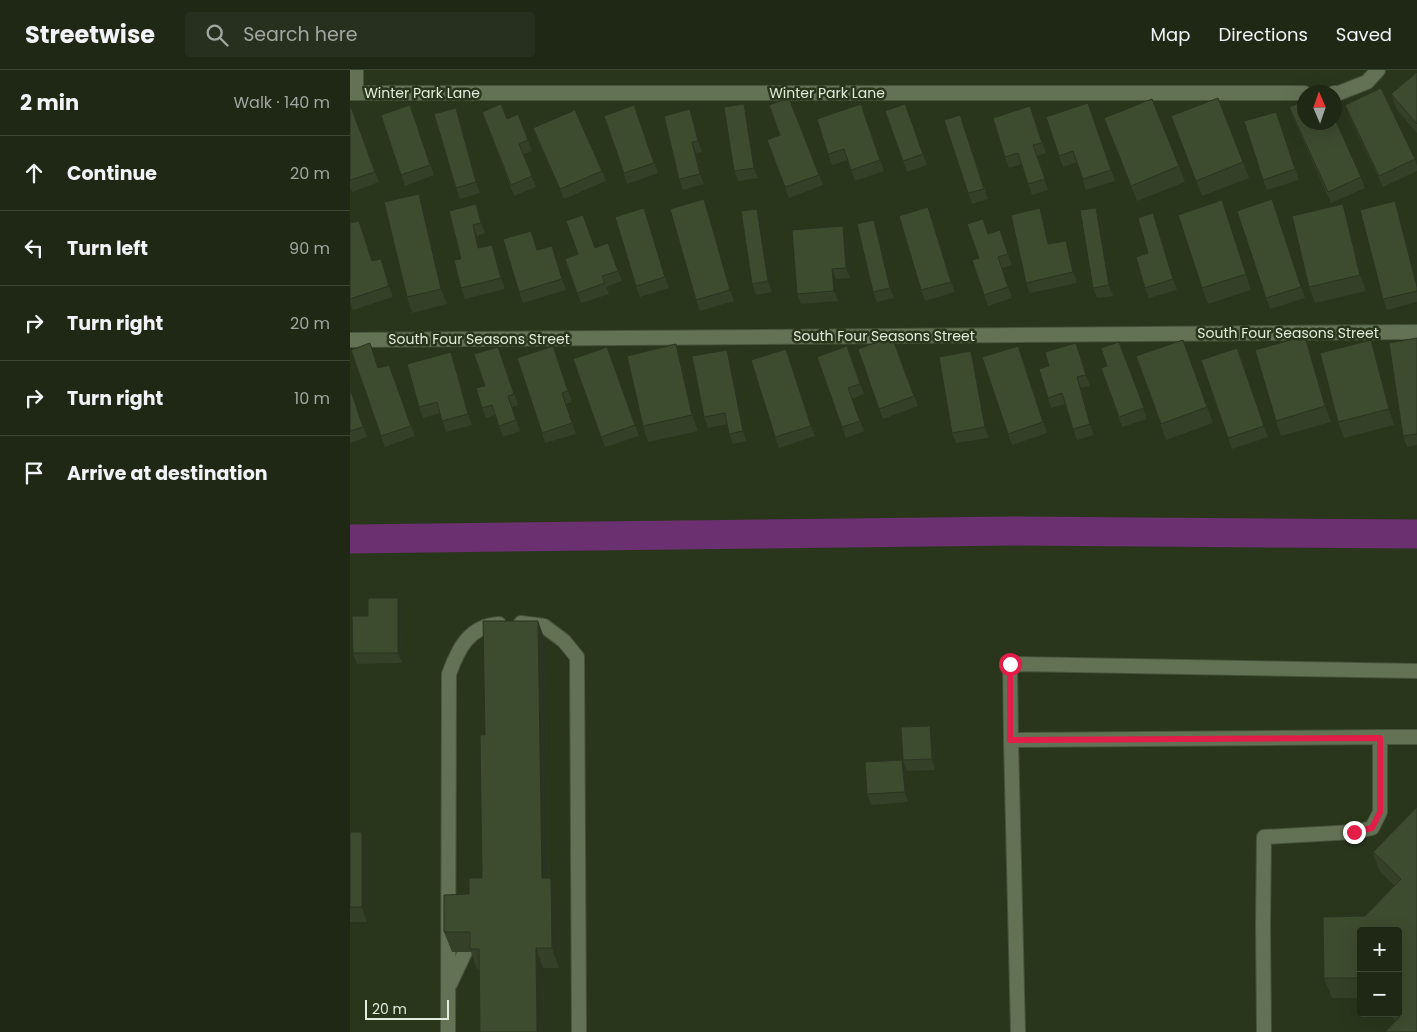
<!DOCTYPE html>
<meta charset="utf-8">
<style>
:root{--surface:#1f2815;--page:#27301e;--text:#f1f3f6;--muted:#a1a6a0;--line:#3c4434}
body{margin:0;font-family:Poppins,sans-serif;background:var(--page);color:var(--text)}
.controls{position:absolute;right:15px;bottom:15px;display:grid;overflow:hidden;border-radius:5px;box-shadow:0 5px 20px #0002}
.controls button{width:45px;height:45px;display:grid;place-items:center;padding:0;border:0;border-bottom:1px solid var(--line);background:var(--surface);color:var(--text);font:25px sans-serif}
.compass{position:absolute;left:947px;top:15px;width:45px;height:45px;border-radius:50%;background:var(--surface);box-shadow:0 5px 20px #0002;rotate:358deg}
.scale{position:absolute;left:15px;bottom:12px;width:84px;box-sizing:border-box;padding-left:5px;border:2px solid #e2ebdb;border-top:0;font-size:14px;line-height:18px;white-space:nowrap;color:#e2ebdb;-webkit-text-stroke:4px #29361c;paint-order:stroke}
.stop{position:absolute;width:15px;height:15px;margin:-11px;border:4px solid #e11d48;border-radius:50%;background:#fff}
.stop.end{background:#e11d48;border-color:#fff;box-shadow:0 1px 5px #0008}
.list{margin:0;padding:0;list-style:none}
h2{display:flex;justify-content:space-between;align-items:center;height:65px;margin:0;padding:0 20px;font-size:21px}
h2 small{font-size:16px;font-weight:400;color:var(--muted)}
.list li{display:grid;grid-template-columns:32px 1fr auto;gap:15px;align-items:center;box-sizing:border-box;height:75px;padding:0 20px;border-top:1px solid var(--line)}
.list b{display:block;font-size:19px;white-space:nowrap}
.list em{font-size:16px;font-style:normal;color:var(--muted)}
.icon{flex:none;width:28px;height:28px;fill:none;stroke:currentColor;stroke-width:2;stroke-linecap:round;stroke-linejoin:round}
.map{position:relative;flex:none;width:1067px;height:962px;overflow:hidden}
header{display:flex;align-items:center;gap:30px;box-sizing:border-box;height:70px;padding:0 25px;background:var(--surface);border-bottom:1px solid var(--line)}
header strong{font-size:24px}
nav{display:flex;gap:28px;margin-inline-start:auto;font-size:18px}
.search{width:350px;height:45px;background:var(--page);display:flex;align-items:center;gap:12px;box-sizing:border-box;padding:0 18px;border-radius:5px;color:var(--muted);font-size:19px}
main{display:flex}
aside{flex:1;background:var(--surface)}
.map>svg:first-child{display:block}
.lines{fill:none;stroke-linecap:round;stroke-linejoin:round}
.canal{stroke:#6a306f;stroke-width:29}
.service-casing{stroke:#48533d;stroke-width:16}
.minor-casing{stroke:#48533d;stroke-width:16}
.service{stroke:#637255;stroke-width:14}
.minor{stroke:#637255;stroke-width:14}
.wall{fill:#344028}
.shaded-wall{fill:#2b3421}
.building{fill:#3d4b2f;stroke:#2b3421}
.route{stroke:#e11d48;stroke-width:6}
.labels{text-anchor:middle;dominant-baseline:central;stroke-width:5;stroke-linejoin:round;paint-order:stroke}
.street-label{font-size:14px;fill:#e2ebdb;stroke:#29361c}
</style>
<header>
<strong>Streetwise</strong>
<div class="search"><svg class="icon" aria-label="search" viewBox="0 0 24 24"><circle cx="10" cy="10" r="6"/><path d="M15 15l6 6"/></svg>Search here</div>
<nav><a>Map</a><a>Directions</a><a>Saved</a></nav>
</header>
<main>
<aside>
<h2>2 min<small>Walk · 140 m</small></h2>
<ul class="list">
<li><svg class="icon" aria-label="ahead" viewBox="0 0 24 24"><path d="M12 20V5M6 11l6-6 6 6"/></svg><div><b>Continue</b></div><em>20 m</em></li>
<li><svg class="icon" aria-label="left" viewBox="0 0 24 24"><path d="M17 20v-9H6M10 6l-5 5 5 5"/></svg><div><b>Turn left</b></div><em>90 m</em></li>
<li><svg class="icon" aria-label="right" viewBox="0 0 24 24"><path d="M7 20v-9h11M14 6l5 5-5 5"/></svg><div><b>Turn right</b></div><em>20 m</em></li>
<li><svg class="icon" aria-label="right" viewBox="0 0 24 24"><path d="M7 20v-9h11M14 6l5 5-5 5"/></svg><div><b>Turn right</b></div><em>10 m</em></li>
<li><svg class="icon" aria-label="arrive" viewBox="0 0 24 24"><path d="M6 21V4h12l-3 4 3 4H6"/></svg><div><b>Arrive at destination</b></div></li>
</ul>
</aside>
<div class="map">
<svg width="1067" height="962" viewBox="0 0 1067 962">
<rect width="100%" height="100%" fill="#29361c"/>
<g class="lines">
<!-- canal -->
<path class="canal" d="M 0,469 L 663,461 L 1067,464"/>
<defs>
<g id="service">
<path d="M 171,553 L 194,556 L 214,571 L 227,587 L 229,962"/>
<path d="M 1030,667 L 1067,667"/>
<path d="M 661,670 L 660,594 L 1067,601"/>
<path d="M 100,914 L 115,882"/>
<path d="M 98,962 L 99,604 C 108,579 119,556 149,554"/>
<path d="M 668,962 L 661,670 L 1030,667 L 1030,742 L 1022,758 L 1004,762 L 914,767 L 913,856 L 914,962"/>
</g>
<g id="minor">
<path d="M 0,23 L 954,23"/>
<path d="M 6,23 L 6,0"/>
<path d="M 984,23 L 989,23 L 1017,12 L 1028,0"/>
<path d="M 0,270 L 1067,262"/>
</g>
</defs>
<!-- service casing -->
<use href="#service" class="service-casing"/>
<!-- minor casing -->
<use href="#minor" class="minor-casing"/>
<!-- service -->
<use href="#service" class="service"/>
<!-- minor -->
<use href="#minor" class="minor"/>
</g>
<!-- wall -->
<g class="wall">
<path d="M 1067,2 L 1067,63 L 1047,40 L 1041,24 Z"/>
<path d="M 439,28 L 473,115 L 439,128 L 417,70 L 430,65 Z"/>
<path d="M 738,33 L 765,111 L 736,120 L 727,92 L 713,97 L 709,86 Z"/>
<path d="M 394,34 L 398,45 L 408,108 L 388,111 L 384,101 Z"/>
<path d="M 555,34 L 577,95 L 557,102 L 535,41 Z"/>
<path d="M 60,35 L 84,105 L 55,116 L 31,45 Z"/>
<path d="M 284,35 L 308,103 L 277,114 L 254,46 Z"/>
<path d="M 995,35 L 1065,89 L 1067,96 L 1067,101 L 1033,117 L 999,46 Z"/>
<path d="M 0,37 L 1,37 L 29,112 L 2,122 L 0,117 Z"/>
<path d="M 939,37 L 1011,107 L 1015,118 L 981,133 L 943,48 Z"/>
<path d="M 132,42 L 157,49 L 178,70 L 182,81 L 173,84 L 186,117 L 164,126 Z"/>
<path d="M 926,42 L 949,110 L 917,120 L 913,110 Z"/>
<path d="M 515,45 L 534,101 L 505,111 L 498,90 L 482,95 L 478,84 Z"/>
<path d="M 821,46 L 893,92 L 899,108 L 852,126 Z"/>
<path d="M 684,47 L 696,83 L 687,86 L 698,120 L 682,125 L 671,94 L 659,98 L 655,87 Z"/>
<path d="M 754,48 L 829,96 L 835,112 L 787,131 Z"/>
<path d="M 110,49 L 130,123 L 110,129 L 106,118 Z"/>
<path d="M 344,50 L 352,82 L 346,83 L 354,114 L 333,120 L 329,109 Z"/>
<path d="M 613,55 L 638,129 L 622,134 L 618,123 Z"/>
<path d="M 183,58 L 252,101 L 256,111 L 214,129 L 187,69 Z"/>
<path d="M 354,129 L 358,140 L 384,231 L 350,241 L 346,230 Z"/>
<path d="M 1045,131 L 1049,142 L 1067,212 L 1067,232 L 1037,240 L 1033,229 Z"/>
<path d="M 294,138 L 319,218 L 290,227 L 286,216 Z"/>
<path d="M 690,138 L 694,149 L 699,174 L 720,181 L 727,213 L 680,223 L 676,213 Z"/>
<path d="M 746,138 L 750,148 L 763,226 L 747,228 L 743,218 Z"/>
<path d="M 75,139 L 97,234 L 62,243 L 57,227 Z"/>
<path d="M 407,139 L 411,150 L 422,222 L 406,225 L 402,214 Z"/>
<path d="M 926,140 L 955,228 L 920,239 L 916,228 Z"/>
<path d="M 99,141 L 130,145 L 135,163 L 127,166 L 130,178 L 142,175 L 146,185 L 155,219 L 115,229 L 111,218 L 111,189 Z"/>
<path d="M 877,146 L 901,220 L 858,234 L 852,218 Z"/>
<path d="M 582,147 L 605,222 L 575,231 L 571,220 Z"/>
<path d="M 999,150 L 1016,221 L 965,233 L 959,217 Z"/>
<path d="M 9,151 L 22,191 L 31,189 L 43,227 L 3,240 L 0,231 L 0,153 Z"/>
<path d="M 807,154 L 827,220 L 799,228 L 795,218 L 798,183 Z"/>
<path d="M 493,156 L 496,167 L 500,208 L 486,209 L 488,231 L 451,234 L 447,224 Z"/>
<path d="M 650,160 L 662,195 L 652,198 L 662,228 L 638,236 L 634,225 L 629,188 L 638,164 Z"/>
<path d="M 528,161 L 544,228 L 527,232 L 523,222 Z"/>
<path d="M 258,173 L 272,211 L 256,217 L 259,224 L 231,233 L 215,189 Z"/>
<path d="M 202,176 L 216,220 L 173,233 L 169,222 L 187,180 Z"/>
<path d="M 955,266 L 961,282 L 981,352 L 931,366 L 926,351 Z"/>
<path d="M 542,267 L 568,336 L 533,349 L 508,279 Z"/>
<path d="M 1067,268 L 1067,375 L 1057,377 L 1053,366 Z"/>
<path d="M 833,270 L 863,353 L 816,370 L 786,286 Z"/>
<path d="M 769,272 L 797,349 L 772,357 L 751,298 L 757,296 Z"/>
<path d="M 497,276 L 514,324 L 502,329 L 514,361 L 496,368 L 467,287 Z"/>
<path d="M 668,276 L 697,363 L 662,375 L 658,364 Z"/>
<path d="M 148,277 L 168,335 L 162,337 L 170,361 L 153,367 L 145,345 L 136,348 L 132,338 L 135,316 Z"/>
<path d="M 257,277 L 289,366 L 255,377 L 223,289 Z"/>
<path d="M 887,278 L 918,367 L 882,379 L 851,290 Z"/>
<path d="M 436,279 L 465,366 L 429,378 L 425,367 Z"/>
<path d="M 1,280 L 29,298 L 39,295 L 65,366 L 35,377 Z"/>
<path d="M 730,283 L 740,316 L 731,318 L 744,365 L 727,370 L 715,334 L 701,338 L 698,328 Z"/>
<path d="M 1027,286 L 1044,355 L 994,368 L 988,352 Z"/>
<path d="M 207,287 L 222,332 L 216,334 L 226,364 L 195,373 L 192,363 Z"/>
<path d="M 331,290 L 348,361 L 298,372 L 293,356 Z"/>
<path d="M 381,290 L 396,371 L 383,374 L 379,364 L 377,354 L 358,358 L 354,347 Z"/>
<path d="M 625,292 L 639,368 L 606,373 L 602,363 Z"/>
<path d="M 105,293 L 122,355 L 96,362 L 90,343 L 73,348 L 69,337 Z"/>
<path d="M 0,318 L 17,367 L 0,373 Z"/>
<path d="M 48,528 L 51,538 L 52,593 L 7,594 L 3,583 L 18,546 Z"/>
<path d="M 188,551 L 195,571 L 199,808 L 201,808 L 208,828 L 209,898 L 193,898 L 194,962 L 130,962 L 129,899 L 127,899 L 121,882 L 102,882 L 94,862 L 119,824 L 132,808 L 135,665 Z"/>
<path d="M 580,656 L 584,666 L 585,700 L 557,701 L 553,690 Z"/>
<path d="M 552,690 L 556,701 L 558,732 L 521,735 L 517,724 Z"/>
<path d="M 1067,737 L 1067,962 L 1046,951 L 1041,946 L 1027,946 L 1026,943 L 1048,943 L 1048,861 L 1011,861 L 1011,928 L 982,928 L 974,908 L 1015,846 L 1045,816 L 1030,802 L 1023,782 Z"/>
<path d="M 0,762 L 17,778 L 17,852 L 0,852 Z"/>
</g>
<!-- shaded-wall -->
<g class="shaded-wall">
<path d="M 394,34 L 398,45 L 408,108 L 404,98 Z"/>
<path d="M 106,38 L 110,49 L 130,123 L 126,112 Z"/>
<path d="M 340,39 L 344,50 L 352,82 L 348,71 Z"/>
<path d="M 342,72 L 346,83 L 354,114 L 350,104 Z"/>
<path d="M 69,124 L 75,139 L 97,234 L 91,219 Z"/>
<path d="M 354,129 L 358,140 L 384,231 L 380,220 Z"/>
<path d="M 1045,131 L 1049,142 L 1067,212 L 1067,217 Z"/>
<path d="M 126,134 L 130,145 L 135,163 L 131,153 Z"/>
<path d="M 993,134 L 999,150 L 1016,221 L 1010,205 Z"/>
<path d="M 578,137 L 582,147 L 605,222 L 601,212 Z"/>
<path d="M 294,138 L 298,149 L 319,218 L 315,207 Z"/>
<path d="M 690,138 L 694,149 L 702,185 L 698,174 Z"/>
<path d="M 746,138 L 750,148 L 763,226 L 759,215 Z"/>
<path d="M 407,139 L 411,150 L 422,222 L 418,211 Z"/>
<path d="M 803,143 L 807,154 L 827,220 L 823,209 Z"/>
<path d="M 524,150 L 528,161 L 544,228 L 540,218 Z"/>
<path d="M 123,155 L 127,166 L 132,188 L 128,178 Z"/>
<path d="M 493,156 L 496,167 L 500,208 L 496,198 Z"/>
<path d="M 716,171 L 720,181 L 727,213 L 723,202 Z"/>
<path d="M 142,175 L 146,185 L 155,219 L 151,208 Z"/>
<path d="M 202,176 L 206,187 L 216,220 L 212,209 Z"/>
<path d="M 31,189 L 35,199 L 43,227 L 39,216 Z"/>
<path d="M 482,199 L 486,209 L 488,231 L 484,221 Z"/>
<path d="M 955,266 L 961,282 L 981,352 L 975,336 Z"/>
<path d="M 1021,270 L 1027,286 L 1044,355 L 1039,339 Z"/>
<path d="M 726,273 L 730,283 L 740,316 L 736,305 Z"/>
<path d="M 326,274 L 331,290 L 348,361 L 342,345 Z"/>
<path d="M 436,279 L 440,289 L 465,366 L 461,356 Z"/>
<path d="M 377,280 L 381,290 L 396,371 L 393,361 Z"/>
<path d="M 621,281 L 625,292 L 639,368 L 635,357 Z"/>
<path d="M 101,282 L 105,293 L 122,355 L 118,344 Z"/>
<path d="M 727,307 L 731,318 L 744,365 L 740,354 Z"/>
<path d="M 48,528 L 51,538 L 52,593 L 48,583 Z"/>
<path d="M 188,551 L 195,571 L 199,828 L 192,808 Z"/>
<path d="M 580,656 L 584,666 L 585,700 L 582,689 Z"/>
<path d="M 552,690 L 556,701 L 558,732 L 555,722 Z"/>
<path d="M 12,762 L 17,778 L 17,852 L 12,837 Z"/>
<path d="M 201,808 L 208,828 L 209,898 L 202,878 Z"/>
<path d="M 186,878 L 193,898 L 194,962 L 187,962 Z"/>
</g>
<!-- building -->
<g class="building">
<path d="M 1067,2 L 1067,54 L 1041,24 Z"/>
<path d="M 1031,18 L 1065,89 L 1029,106 L 995,35 Z"/>
<path d="M 439,28 L 469,105 L 435,117 L 417,70 L 430,65 L 419,35 Z"/>
<path d="M 868,28 L 893,92 L 846,111 L 821,46 Z"/>
<path d="M 802,29 L 829,96 L 781,116 L 754,48 Z"/>
<path d="M 954,31 L 954,52 L 984,52 L 984,47 L 1011,107 L 978,122 L 939,37 Z"/>
<path d="M 738,33 L 761,100 L 733,109 L 723,81 L 709,86 L 696,47 Z"/>
<path d="M 151,34 L 157,49 L 168,44 L 178,70 L 169,74 L 182,106 L 161,115 L 132,42 Z"/>
<path d="M 394,34 L 404,98 L 384,101 L 374,37 Z"/>
<path d="M 511,34 L 530,90 L 501,100 L 494,79 L 478,84 L 467,49 Z"/>
<path d="M 555,34 L 573,84 L 553,91 L 535,41 Z"/>
<path d="M 60,35 L 80,95 L 51,105 L 31,45 Z"/>
<path d="M 284,35 L 304,93 L 274,103 L 254,46 Z"/>
<path d="M 680,36 L 692,73 L 683,75 L 695,109 L 678,114 L 668,83 L 655,87 L 643,48 Z"/>
<path d="M 0,37 L 1,37 L 25,102 L 0,110 Z"/>
<path d="M 106,38 L 126,112 L 106,118 L 84,44 Z"/>
<path d="M 340,39 L 348,71 L 342,72 L 350,104 L 329,109 L 314,46 Z"/>
<path d="M 225,40 L 252,101 L 210,119 L 183,58 Z"/>
<path d="M 926,42 L 945,99 L 913,110 L 894,51 Z"/>
<path d="M 610,45 L 634,119 L 618,123 L 594,50 Z"/>
<path d="M 69,124 L 91,219 L 57,227 L 34,132 Z"/>
<path d="M 354,129 L 380,220 L 346,230 L 320,139 Z"/>
<path d="M 922,129 L 951,217 L 916,228 L 887,141 Z"/>
<path d="M 872,130 L 896,204 L 852,218 L 828,145 Z"/>
<path d="M 1045,131 L 1067,217 L 1067,221 L 1033,229 L 1010,140 Z"/>
<path d="M 126,134 L 131,153 L 123,155 L 128,178 L 142,175 L 151,208 L 111,218 L 104,190 L 111,189 L 99,141 Z"/>
<path d="M 993,134 L 1010,205 L 959,217 L 942,146 Z"/>
<path d="M 578,137 L 601,212 L 571,220 L 549,146 Z"/>
<path d="M 294,138 L 315,207 L 286,216 L 265,147 Z"/>
<path d="M 690,138 L 698,174 L 716,171 L 723,202 L 676,213 L 661,145 Z"/>
<path d="M 746,138 L 759,215 L 743,218 L 730,140 Z"/>
<path d="M 407,139 L 418,211 L 402,214 L 391,141 Z"/>
<path d="M 803,143 L 823,209 L 795,218 L 786,187 L 798,183 L 788,148 Z"/>
<path d="M 233,145 L 245,178 L 258,173 L 268,201 L 252,206 L 255,213 L 227,223 L 215,189 L 228,184 L 216,151 Z"/>
<path d="M 633,149 L 638,164 L 650,160 L 658,184 L 648,187 L 658,217 L 634,225 L 622,190 L 629,188 L 617,154 Z"/>
<path d="M 524,150 L 540,218 L 523,222 L 507,154 Z"/>
<path d="M 9,151 L 22,191 L 31,189 L 39,216 L 0,229 L 0,153 Z"/>
<path d="M 493,156 L 496,198 L 482,199 L 484,221 L 447,224 L 442,160 Z"/>
<path d="M 181,161 L 187,180 L 202,176 L 212,209 L 169,222 L 153,169 Z"/>
<path d="M 955,266 L 975,336 L 926,351 L 905,280 Z"/>
<path d="M 542,267 L 564,326 L 529,339 L 508,279 Z"/>
<path d="M 1067,268 L 1067,364 L 1053,366 L 1039,273 Z"/>
<path d="M 833,270 L 857,337 L 811,354 L 786,286 Z"/>
<path d="M 1021,270 L 1039,339 L 988,352 L 970,283 Z"/>
<path d="M 769,272 L 794,338 L 769,347 L 751,298 L 757,296 L 751,278 Z"/>
<path d="M 20,273 L 28,298 L 39,295 L 61,356 L 31,366 L 1,280 Z"/>
<path d="M 726,273 L 736,305 L 727,307 L 740,354 L 723,359 L 712,323 L 698,328 L 689,299 L 699,296 L 695,282 Z"/>
<path d="M 326,274 L 342,345 L 293,356 L 277,286 Z"/>
<path d="M 203,276 L 218,321 L 212,323 L 222,353 L 192,363 L 167,288 Z"/>
<path d="M 497,276 L 510,314 L 498,318 L 510,351 L 492,357 L 467,287 Z"/>
<path d="M 668,276 L 693,352 L 658,364 L 632,287 Z"/>
<path d="M 148,277 L 164,324 L 158,326 L 166,350 L 149,356 L 142,335 L 132,338 L 126,318 L 135,316 L 124,284 Z"/>
<path d="M 257,277 L 285,355 L 251,367 L 223,289 Z"/>
<path d="M 887,278 L 914,356 L 878,368 L 851,290 Z"/>
<path d="M 436,279 L 461,356 L 425,367 L 401,290 Z"/>
<path d="M 377,280 L 393,361 L 379,364 L 375,343 L 354,347 L 342,286 Z"/>
<path d="M 621,281 L 635,357 L 602,363 L 589,287 Z"/>
<path d="M 101,282 L 118,344 L 92,351 L 87,332 L 69,337 L 57,294 Z"/>
<path d="M 0,318 L 13,357 L 0,361 Z"/>
<path d="M 18,528 L 48,528 L 48,583 L 3,583 L 2,546 L 18,546 Z"/>
<path d="M 133,551 L 188,551 L 192,808 L 201,808 L 202,878 L 186,878 L 187,962 L 130,962 L 129,879 L 120,879 L 120,862 L 94,862 L 94,825 L 119,824 L 119,808 L 132,808 L 130,665 L 135,665 Z"/>
<path d="M 580,656 L 582,689 L 553,690 L 551,657 Z"/>
<path d="M 552,690 L 555,722 L 517,724 L 515,692 Z"/>
<path d="M 1067,737 L 1067,962 L 1035,962 L 1052,944 L 1048,940 L 1048,861 L 1011,861 L 1011,908 L 974,908 L 973,847 L 1015,846 L 1051,809 L 1023,782 Z"/>
<rect x="0" y="762" width="12" height="75"/>
</g>
<g class="lines">
<!-- route -->
<path class="route" d="M 660,594 L 660,670 L 1030,668 L 1030,742 L 1022,758 L 1004,762"/>
</g>
<g class="labels">
<!-- street labels -->
<g class="street-label">
<text x="72" y="23">Winter Park Lane</text>
<text x="477" y="23">Winter Park Lane</text>
<text x="938" y="263">South Four Seasons Street</text>
<text x="534" y="266">South Four Seasons Street</text>
<text x="129" y="269">South Four Seasons Street</text>
</g>
</g>
</svg>
<div class="controls">
<button>+</button>
<button>−</button>
</div>
<svg class="compass" viewBox="-18 -18 36 36"><path d="M0-13l5 13h-10z" fill="#e53935"/><path d="M0 13l5-13h-10z" fill="#a1a6a0"/></svg>
<div class="scale">20 m</div>
<div class="stop" style="left:660px;top:594px"></div>
<div class="stop end" style="left:1004px;top:762px"></div>
</div>
</main>
